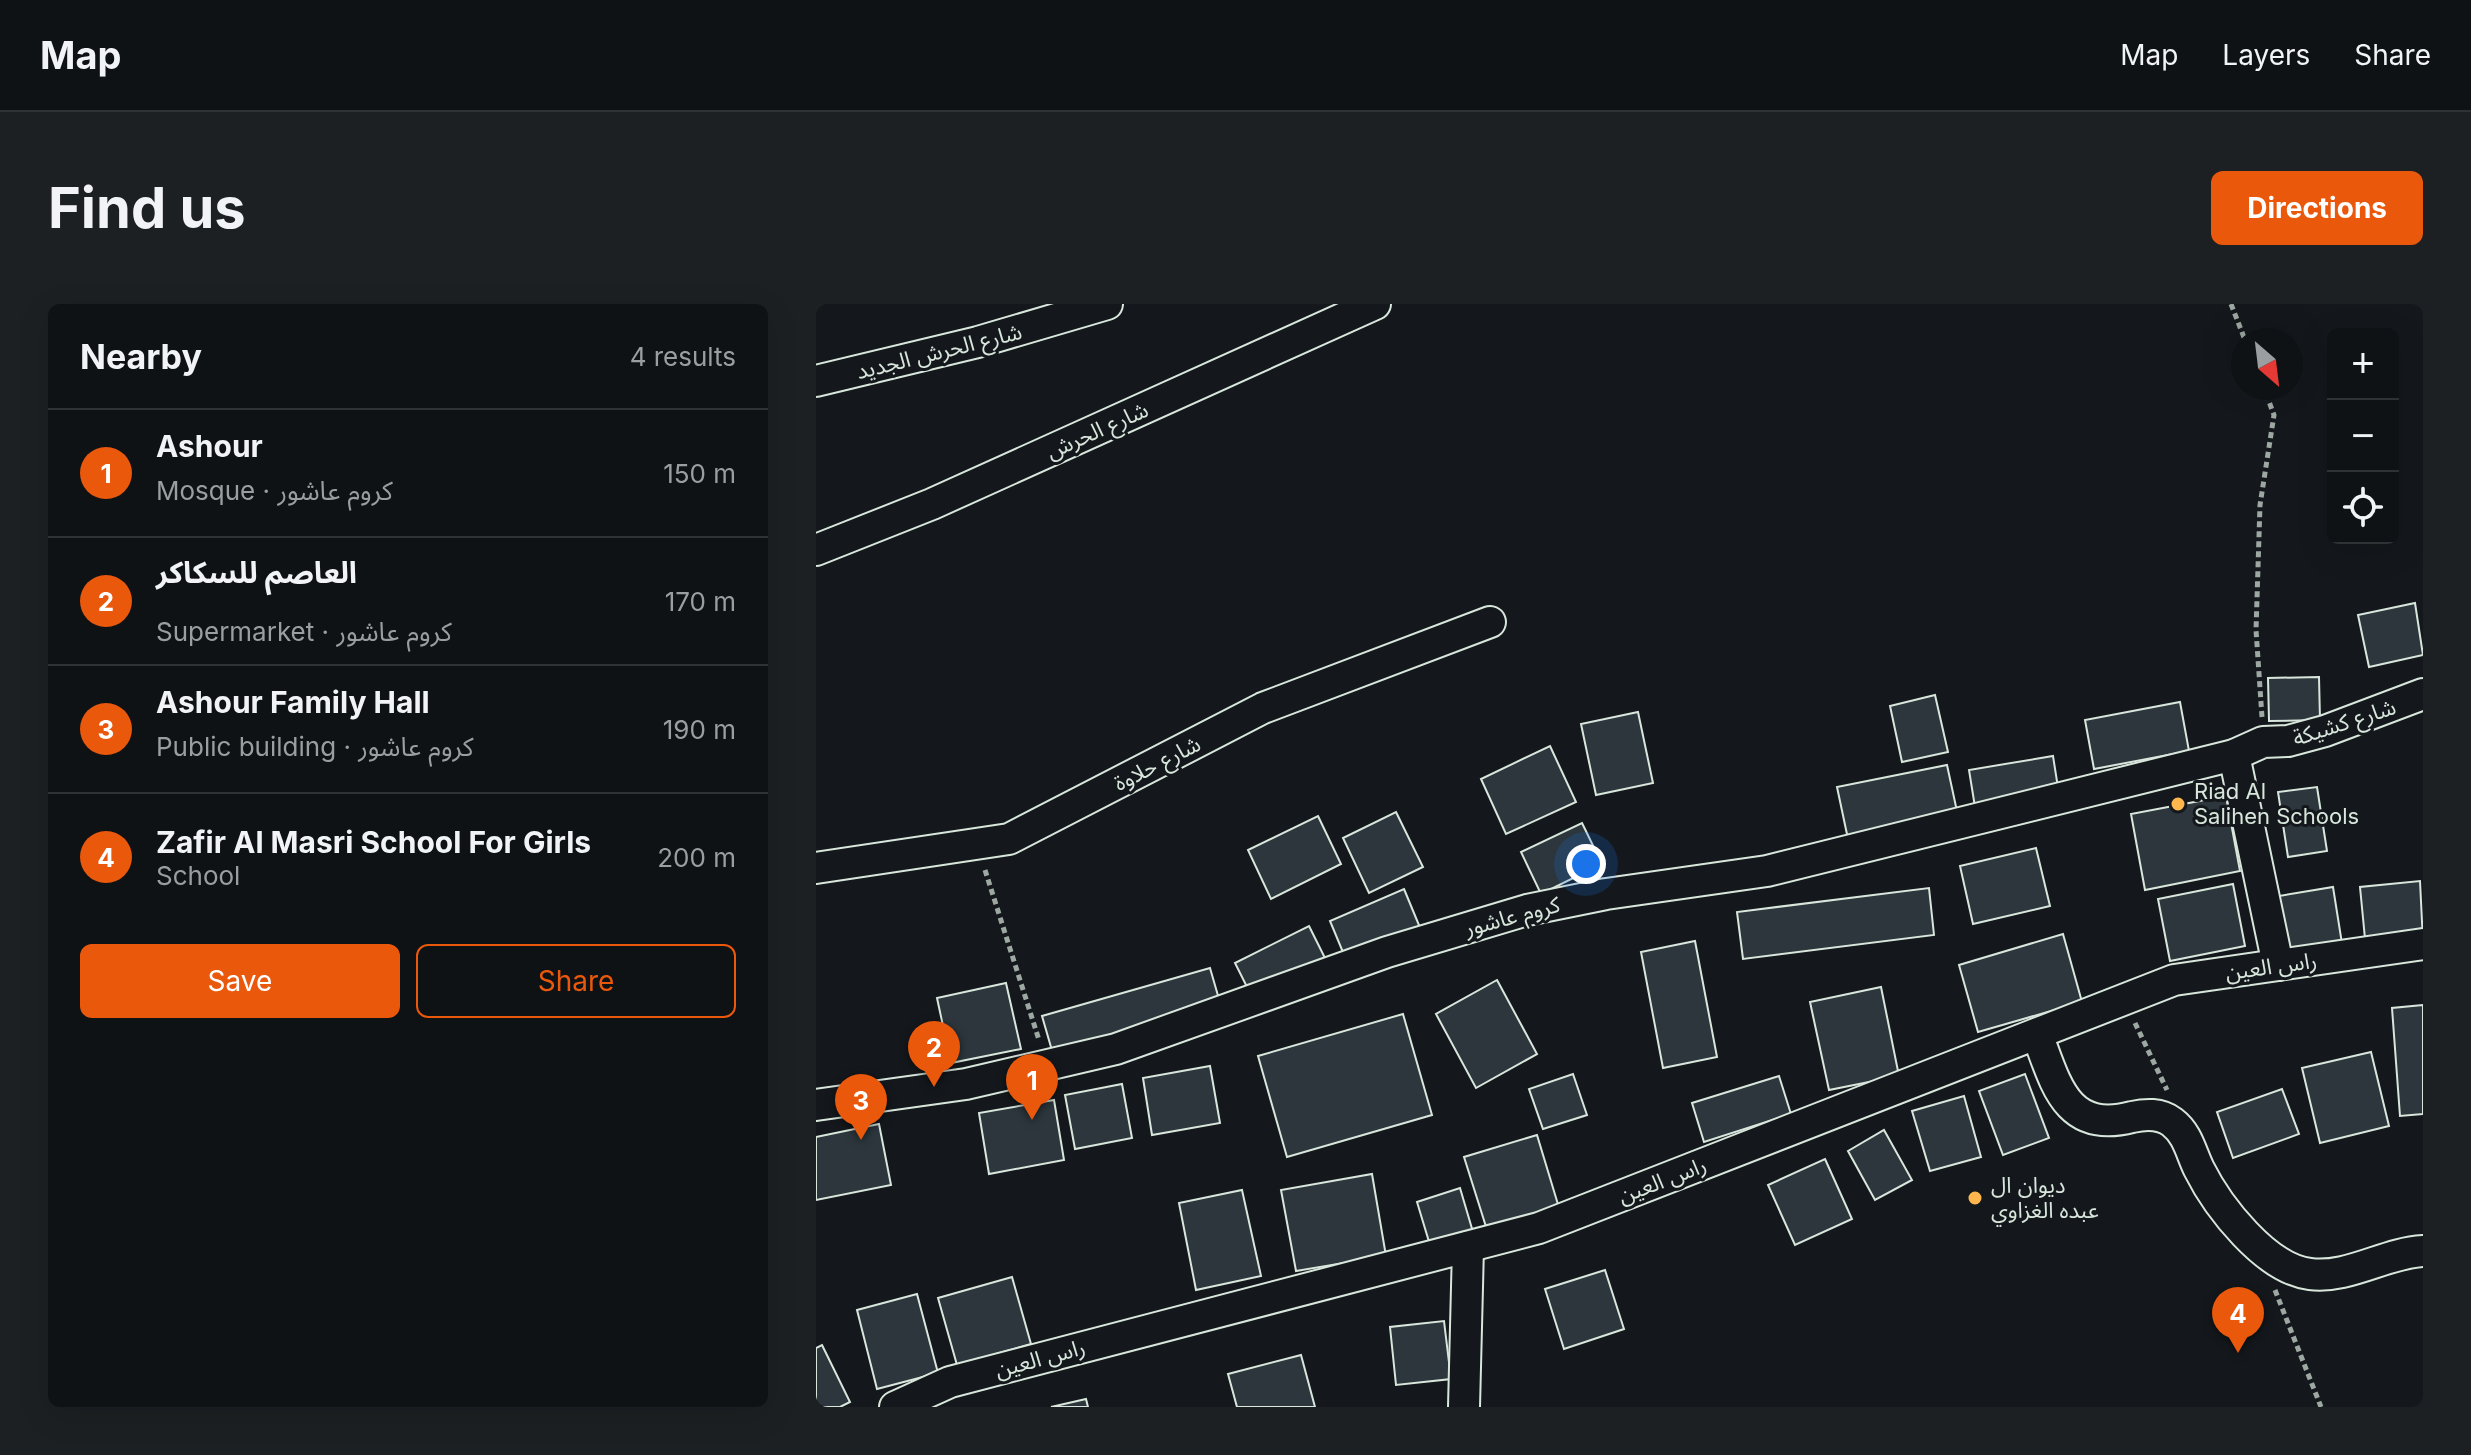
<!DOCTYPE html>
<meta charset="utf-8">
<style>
:root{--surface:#0f1215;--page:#1d2022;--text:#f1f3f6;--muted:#9b9ea0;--line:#2f3234;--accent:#ea580c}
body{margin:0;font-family:Inter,"Noto Sans Arabic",sans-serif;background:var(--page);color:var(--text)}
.controls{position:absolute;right:24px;top:24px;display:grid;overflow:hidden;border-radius:12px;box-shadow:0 8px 32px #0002}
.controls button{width:72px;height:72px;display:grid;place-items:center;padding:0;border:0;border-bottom:2px solid var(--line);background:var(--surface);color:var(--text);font:40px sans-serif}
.compass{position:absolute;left:1415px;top:24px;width:72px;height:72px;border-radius:50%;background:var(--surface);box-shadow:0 8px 32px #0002;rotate:152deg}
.you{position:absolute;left:770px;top:560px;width:28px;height:28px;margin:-20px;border:6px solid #fff;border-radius:50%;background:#1a73e8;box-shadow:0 0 0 12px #1a73e833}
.badge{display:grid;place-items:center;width:52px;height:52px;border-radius:50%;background:var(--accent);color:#fff;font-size:26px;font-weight:700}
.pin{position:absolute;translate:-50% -66px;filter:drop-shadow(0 2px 4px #0008)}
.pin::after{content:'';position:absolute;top:42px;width:28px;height:24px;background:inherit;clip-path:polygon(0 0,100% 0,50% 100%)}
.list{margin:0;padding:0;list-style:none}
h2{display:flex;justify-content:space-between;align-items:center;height:104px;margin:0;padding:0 32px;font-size:34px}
h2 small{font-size:26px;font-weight:400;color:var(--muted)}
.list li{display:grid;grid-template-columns:52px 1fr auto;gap:24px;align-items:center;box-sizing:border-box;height:128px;padding:0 32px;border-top:2px solid var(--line)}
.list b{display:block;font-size:30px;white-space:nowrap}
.list p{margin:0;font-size:26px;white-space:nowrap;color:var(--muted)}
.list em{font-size:26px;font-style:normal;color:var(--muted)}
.actions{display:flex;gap:16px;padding:24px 32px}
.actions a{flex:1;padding:18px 0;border:2px solid var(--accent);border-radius:12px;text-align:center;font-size:28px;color:var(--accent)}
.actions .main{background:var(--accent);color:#fff}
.icon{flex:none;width:44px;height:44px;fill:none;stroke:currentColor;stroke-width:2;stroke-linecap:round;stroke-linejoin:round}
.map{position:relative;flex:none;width:1607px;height:1103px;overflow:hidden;border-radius:12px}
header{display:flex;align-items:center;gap:48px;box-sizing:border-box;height:112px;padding:0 40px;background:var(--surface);border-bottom:2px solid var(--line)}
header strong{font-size:38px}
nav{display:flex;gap:44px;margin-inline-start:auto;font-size:28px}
.intro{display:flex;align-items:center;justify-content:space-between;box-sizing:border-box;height:192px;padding:0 48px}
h1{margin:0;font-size:56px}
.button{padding:20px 36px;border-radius:12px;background:var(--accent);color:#fff;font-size:28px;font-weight:700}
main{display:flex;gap:48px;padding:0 48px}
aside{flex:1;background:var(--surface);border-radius:12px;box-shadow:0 8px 32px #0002}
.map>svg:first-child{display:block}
.building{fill:#2c363c;stroke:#d8e6dc;stroke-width:2}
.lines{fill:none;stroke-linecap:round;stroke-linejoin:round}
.minor-casing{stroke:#d8e6dc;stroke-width:34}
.path{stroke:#9da8a2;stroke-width:5;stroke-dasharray:6 4;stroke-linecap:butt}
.minor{stroke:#14181c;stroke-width:30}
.poi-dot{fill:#ffb74d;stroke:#14181c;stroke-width:3}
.labels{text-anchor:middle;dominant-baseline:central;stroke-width:6;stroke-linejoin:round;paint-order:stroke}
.street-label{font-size:22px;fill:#d8e6dc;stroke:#14181c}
.poi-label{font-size:22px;fill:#d8e6dc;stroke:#14181c;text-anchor:start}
</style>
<header>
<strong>Map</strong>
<nav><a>Map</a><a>Layers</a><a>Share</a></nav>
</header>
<div class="intro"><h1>Find us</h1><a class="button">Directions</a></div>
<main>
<aside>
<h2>Nearby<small>4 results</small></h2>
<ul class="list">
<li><span class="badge">1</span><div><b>Ashour</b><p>Mosque · كروم عاشور</p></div><em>150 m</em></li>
<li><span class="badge">2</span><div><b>العاصم للسكاكر</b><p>Supermarket · كروم عاشور</p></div><em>170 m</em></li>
<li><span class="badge">3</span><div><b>Ashour Family Hall</b><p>Public building · كروم عاشور</p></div><em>190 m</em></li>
<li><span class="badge">4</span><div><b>Zafir Al Masri School For Girls</b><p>School</p></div><em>200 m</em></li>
</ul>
<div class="actions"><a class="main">Save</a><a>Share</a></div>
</aside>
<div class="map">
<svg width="1607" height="1103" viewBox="0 0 1607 1103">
<rect width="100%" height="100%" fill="#14181c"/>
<!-- building -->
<g class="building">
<path d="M 1599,299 L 1607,351 L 1553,363 L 1542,311 Z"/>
<path d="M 1503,373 L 1504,416 L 1453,417 L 1452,374 Z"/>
<path d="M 1119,391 L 1132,448 L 1086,458 L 1074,402 Z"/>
<path d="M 1364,398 L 1373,447 L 1278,465 L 1269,416 Z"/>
<path d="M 822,408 L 837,479 L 780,491 L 765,420 Z"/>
<path d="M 734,442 L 760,498 L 690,530 L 665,475 Z"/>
<path d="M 1237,452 L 1243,490 L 1159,503 L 1153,466 Z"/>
<path d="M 1131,461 L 1142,512 L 1032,535 L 1021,483 Z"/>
<path d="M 1501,483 L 1511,547 L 1472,553 L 1462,488 Z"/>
<path d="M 1410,492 L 1424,567 L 1329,586 L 1315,510 Z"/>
<path d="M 580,508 L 607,563 L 553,589 L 527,534 Z"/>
<path d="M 502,512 L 525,560 L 455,595 L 432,546 Z"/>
<path d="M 766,519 L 786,560 L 725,590 L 705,548 Z"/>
<path d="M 1220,544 L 1234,602 L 1157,620 L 1144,562 Z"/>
<path d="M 1604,577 L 1607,638 L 1550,645 L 1544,583 Z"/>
<path d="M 1417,580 L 1429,642 L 1354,657 L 1342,595 Z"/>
<path d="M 1517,583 L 1527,646 L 1474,655 L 1463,592 Z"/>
<path d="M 1113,584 L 1118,631 L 927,655 L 921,608 Z"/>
<path d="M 588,585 L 605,626 L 531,658 L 514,617 Z"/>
<path d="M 493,622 L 509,654 L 435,691 L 419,659 Z"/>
<path d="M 1247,630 L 1266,698 L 1162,728 L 1143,661 Z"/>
<path d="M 879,637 L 901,753 L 847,764 L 825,648 Z"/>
<path d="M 394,664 L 405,702 L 237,750 L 226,712 Z"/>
<path d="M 681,676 L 721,750 L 660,784 L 620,710 Z"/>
<path d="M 190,679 L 205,745 L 135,759 L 121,694 Z"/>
<path d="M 1065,683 L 1083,772 L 1013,786 L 994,698 Z"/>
<path d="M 1607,701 L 1607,810 L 1584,812 L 1576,704 Z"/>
<path d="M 587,710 L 616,811 L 471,853 L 442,752 Z"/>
<path d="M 1555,748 L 1573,822 L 1504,839 L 1486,764 Z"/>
<path d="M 394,762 L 404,819 L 336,831 L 327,774 Z"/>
<path d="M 757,770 L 771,811 L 727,825 L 713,785 Z"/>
<path d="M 1209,770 L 1233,834 L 1187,851 L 1163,787 Z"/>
<path d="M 963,772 L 975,810 L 888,838 L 876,799 Z"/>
<path d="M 306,780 L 316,834 L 259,845 L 249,791 Z"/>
<path d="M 1466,785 L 1483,830 L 1417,854 L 1401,808 Z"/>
<path d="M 1148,792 L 1165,853 L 1114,867 L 1096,807 Z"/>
<path d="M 238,796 L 248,856 L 173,870 L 163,809 Z"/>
<path d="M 63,820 L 75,881 L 0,896 L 0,833 Z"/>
<path d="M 1068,826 L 1096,876 L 1059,896 L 1032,847 Z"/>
<path d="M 721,831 L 744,907 L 672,929 L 648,853 Z"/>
<path d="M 1009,855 L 1036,915 L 979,941 L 952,881 Z"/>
<path d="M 556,870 L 570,952 L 480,967 L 465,886 Z"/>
<path d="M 644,884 L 657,928 L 614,941 L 601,898 Z"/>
<path d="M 426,886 L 445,972 L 380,986 L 363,899 Z"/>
<path d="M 789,966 L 808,1025 L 748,1045 L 729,985 Z"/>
<path d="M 196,973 L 215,1040 L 141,1061 L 122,994 Z"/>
<path d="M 101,990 L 122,1069 L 61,1085 L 41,1006 Z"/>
<path d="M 628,1017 L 635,1075 L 580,1081 L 574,1023 Z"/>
<path d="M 6,1041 L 34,1098 L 24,1103 L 0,1103 L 0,1044 Z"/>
<path d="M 485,1051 L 499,1103 L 421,1103 L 412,1070 Z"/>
<path d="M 270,1095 L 272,1103 L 235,1103 Z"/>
</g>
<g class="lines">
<defs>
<g id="minor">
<path d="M 0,77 L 162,38 L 291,0"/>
<path d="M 0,246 L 116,200 L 559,0"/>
<path d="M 1418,451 L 1462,661"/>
<path d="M 0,564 L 193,535 L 447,404 L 674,318"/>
<path d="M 1221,730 C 1240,780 1250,830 1316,813 C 1330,810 1344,809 1356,818 C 1372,830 1375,849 1383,865 C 1402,903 1450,965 1494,970 C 1532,975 1569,949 1607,947"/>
<path d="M 0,801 L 150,780 L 300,745 L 571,648 L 711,606 L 790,590 L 951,567 L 1418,451 L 1447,438 L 1472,437 L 1509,427 L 1607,390"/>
<path d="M 79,1103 L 134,1078 L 723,924 L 1358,676 L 1607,640"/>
<path d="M 648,1103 L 652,943"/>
</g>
</defs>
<!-- minor casing -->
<use href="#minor" class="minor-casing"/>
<!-- path -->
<g class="path">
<path d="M 1415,0 L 1429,36"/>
<path d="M 1446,413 L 1440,326 L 1444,201 L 1458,111 L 1448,84"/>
<path d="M 169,566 L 223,736"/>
<path d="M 1319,719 L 1351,786"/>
<path d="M 1459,986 L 1505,1103"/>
</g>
<!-- minor -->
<use href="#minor" class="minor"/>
</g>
<!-- markers -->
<g class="poi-dot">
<circle cx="1362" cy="500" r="8"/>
<circle cx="1159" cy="894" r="8"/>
</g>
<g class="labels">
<!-- street labels -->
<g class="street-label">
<text transform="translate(123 47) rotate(-14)">شارع الحرش الجديد</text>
<text transform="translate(281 126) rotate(-24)">شارع الحرش</text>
<text transform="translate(1528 418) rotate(-18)">شارع كشيكة</text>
<text transform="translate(341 459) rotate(-27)">شارع حلاوة</text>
<text transform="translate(696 612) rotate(-15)">كروم عاشور</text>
<text transform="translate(1455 662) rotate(-8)">راس العين</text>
<text transform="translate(846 876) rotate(-21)">راس العين</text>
<text transform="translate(224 1054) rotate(-15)">راس العين</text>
</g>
<!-- poi labels -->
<g class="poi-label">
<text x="1378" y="487">Riad Al<tspan x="1378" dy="25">Salihen Schools</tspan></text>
<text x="1175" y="881">ديوان ال<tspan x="1175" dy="25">عبده الغزاوي</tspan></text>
</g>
</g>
</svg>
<div class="controls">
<button>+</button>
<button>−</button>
<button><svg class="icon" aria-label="locate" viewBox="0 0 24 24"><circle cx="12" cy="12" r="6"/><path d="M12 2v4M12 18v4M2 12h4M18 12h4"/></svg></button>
</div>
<svg class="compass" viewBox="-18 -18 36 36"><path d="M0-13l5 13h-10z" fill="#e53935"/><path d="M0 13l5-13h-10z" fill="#9b9ea0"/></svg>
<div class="you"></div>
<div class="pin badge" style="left:216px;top:816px">1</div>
<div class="pin badge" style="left:118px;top:783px">2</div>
<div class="pin badge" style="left:45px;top:836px">3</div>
<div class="pin badge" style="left:1422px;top:1049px">4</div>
</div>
</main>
